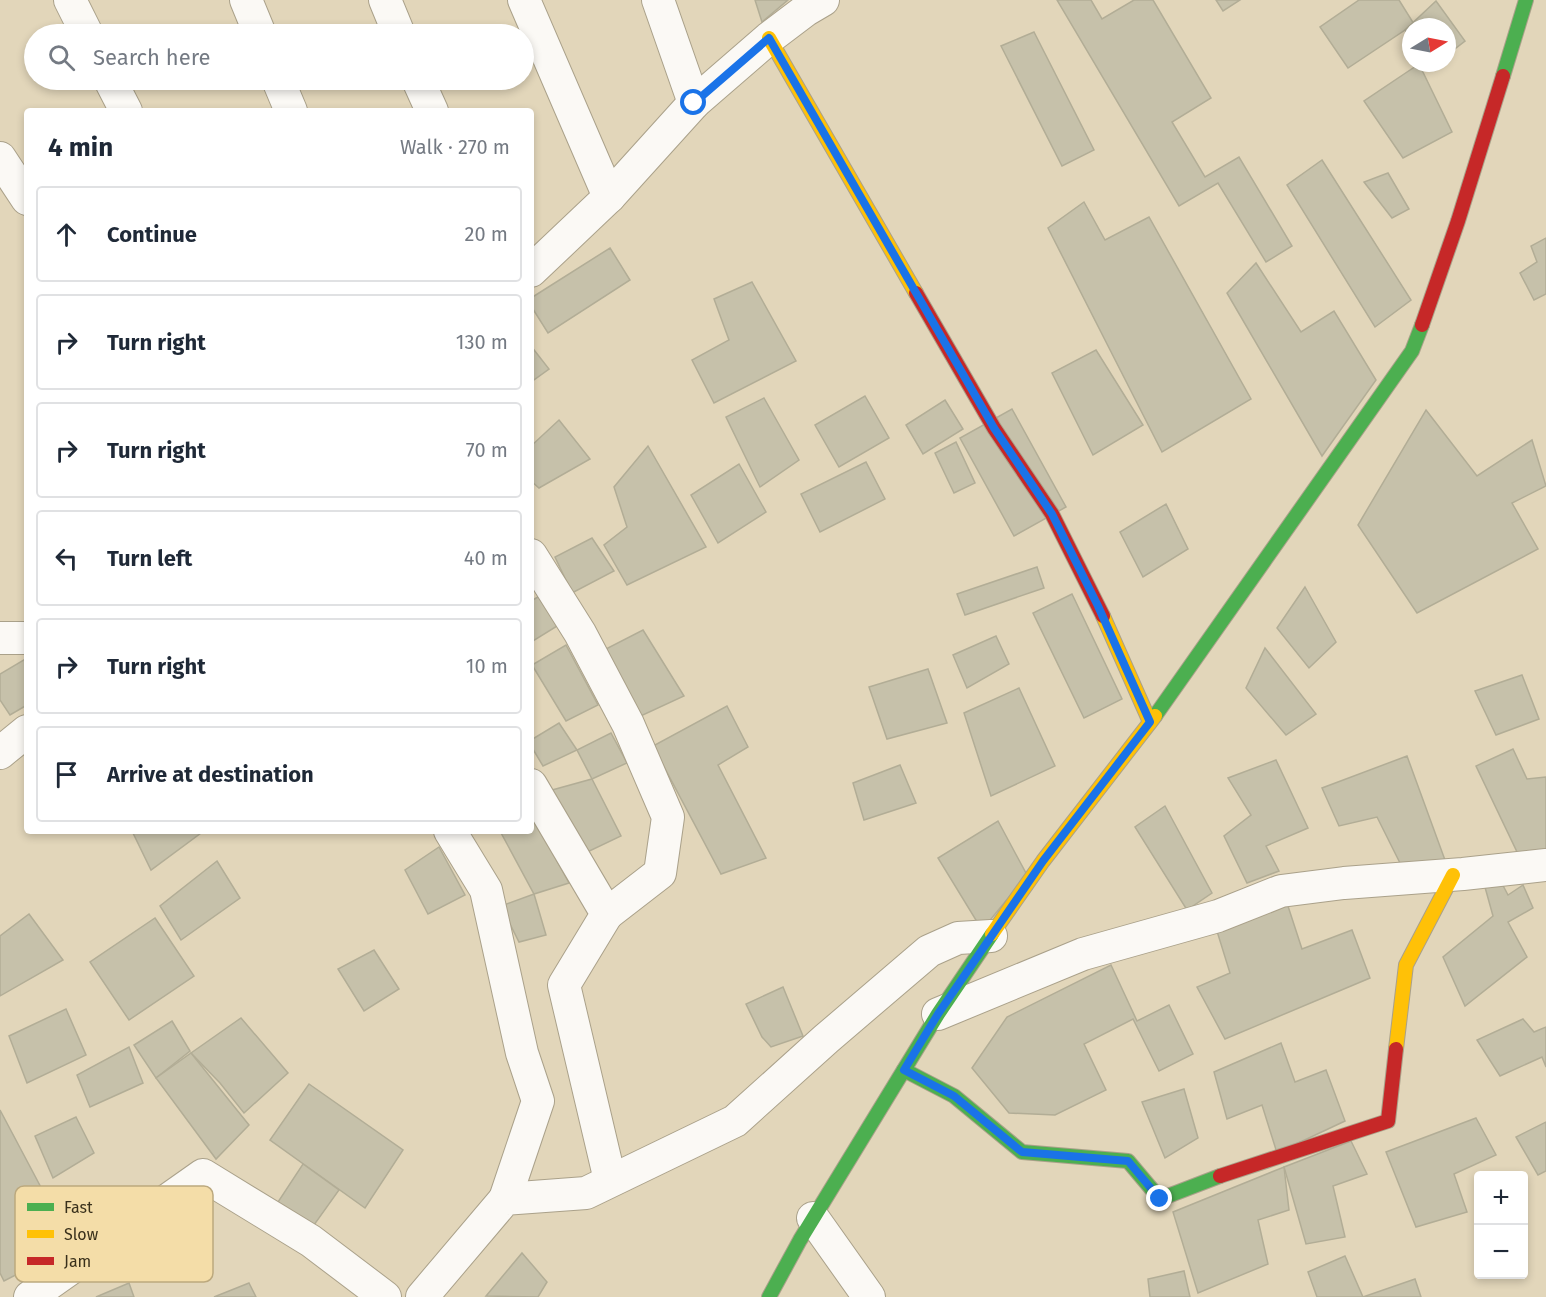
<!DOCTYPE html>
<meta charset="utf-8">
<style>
:root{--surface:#fff;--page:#f2f2f3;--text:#1f2937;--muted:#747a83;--line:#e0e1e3}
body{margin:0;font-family:"Fira Sans",sans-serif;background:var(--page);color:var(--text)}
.controls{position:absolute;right:18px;bottom:18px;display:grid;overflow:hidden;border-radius:6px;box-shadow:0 3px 9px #0003}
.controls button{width:54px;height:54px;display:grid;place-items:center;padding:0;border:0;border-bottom:2px solid var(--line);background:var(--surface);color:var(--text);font:30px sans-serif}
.compass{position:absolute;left:1402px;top:18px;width:54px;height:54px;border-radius:50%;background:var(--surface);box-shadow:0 3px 9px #0003;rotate:80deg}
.stop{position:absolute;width:18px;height:18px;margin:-14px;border:4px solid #1a73e8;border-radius:50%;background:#fff}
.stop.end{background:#1a73e8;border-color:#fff;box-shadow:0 2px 6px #0008}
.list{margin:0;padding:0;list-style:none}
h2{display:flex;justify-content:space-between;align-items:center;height:78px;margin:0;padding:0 24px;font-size:26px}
h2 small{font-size:20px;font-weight:400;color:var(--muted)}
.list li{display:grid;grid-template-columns:39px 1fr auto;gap:18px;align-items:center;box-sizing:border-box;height:96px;margin:0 12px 12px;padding:0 12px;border:2px solid var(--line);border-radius:6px}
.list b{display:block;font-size:22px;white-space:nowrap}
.list em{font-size:20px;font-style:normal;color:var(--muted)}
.icon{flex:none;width:33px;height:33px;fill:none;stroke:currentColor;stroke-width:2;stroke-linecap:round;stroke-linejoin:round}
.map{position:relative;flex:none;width:1546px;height:1297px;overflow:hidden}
.search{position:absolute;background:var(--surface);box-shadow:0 3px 9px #0003;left:24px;top:24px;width:510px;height:66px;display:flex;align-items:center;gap:15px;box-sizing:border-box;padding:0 21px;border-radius:33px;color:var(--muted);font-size:22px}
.panel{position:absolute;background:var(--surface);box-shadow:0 3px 9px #0003;left:24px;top:108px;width:510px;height:726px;border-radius:6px}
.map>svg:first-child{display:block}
.building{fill:#c6c1aa;stroke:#b2ad96;stroke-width:1.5}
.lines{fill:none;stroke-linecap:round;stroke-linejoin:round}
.street-casing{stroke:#aaa18a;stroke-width:34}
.fast-casing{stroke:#aaa18a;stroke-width:16}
.slow-casing{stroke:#aaa18a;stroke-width:16}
.jam-casing{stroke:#aaa18a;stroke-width:16}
.street{stroke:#fbf9f5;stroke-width:32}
.fast{stroke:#4caf50;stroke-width:14}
.slow{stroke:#ffc107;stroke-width:14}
.jam{stroke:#c62828;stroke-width:14}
.route{stroke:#1a73e8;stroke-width:8}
.key{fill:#f4dda8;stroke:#bca97e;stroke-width:1.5}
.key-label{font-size:16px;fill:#39301b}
</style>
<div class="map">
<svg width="1546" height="1297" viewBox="0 0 1546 1297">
<rect width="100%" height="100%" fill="#e2d6ba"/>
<!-- building -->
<g class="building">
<path d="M 755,0 L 788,0 L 762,22 Z"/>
<path d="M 1057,0 L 1091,0 L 1102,19 L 1134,0 L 1153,0 L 1211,98 L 1172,122 L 1205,177 L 1239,157 L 1292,246 L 1266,262 L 1218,183 L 1179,206 Z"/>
<path d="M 1216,0 L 1240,0 L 1223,11 Z"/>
<path d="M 1359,0 L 1399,0 L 1414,24 L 1348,68 L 1320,27 Z"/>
<path d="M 1436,1 L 1465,41 L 1447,55 L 1447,27 L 1411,27 L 1411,38 L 1405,30 Z"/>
<path d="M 1034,32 L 1094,150 L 1062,166 L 1001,46 Z"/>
<path d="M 1419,64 L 1452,132 L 1403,158 L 1364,101 Z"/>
<path d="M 1322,160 L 1411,300 L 1375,327 L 1287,185 Z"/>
<path d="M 1388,173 L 1409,209 L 1392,218 L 1364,182 Z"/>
<path d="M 1084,202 L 1105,240 L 1149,217 L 1251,399 L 1162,452 L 1048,228 Z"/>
<path d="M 1546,238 L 1546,294 L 1534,300 L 1520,273 L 1537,262 L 1531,246 Z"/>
<path d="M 610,248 L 630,280 L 548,333 L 531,306 L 531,298 Z"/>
<path d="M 1256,263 L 1301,332 L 1334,311 L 1376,380 L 1322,456 L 1227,293 Z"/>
<path d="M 752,282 L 796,361 L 714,403 L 692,360 L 729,340 L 714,299 Z"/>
<path d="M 531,346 L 549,369 L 531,382 Z"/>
<path d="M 1096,350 L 1143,425 L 1093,455 L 1052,373 Z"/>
<path d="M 865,396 L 889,438 L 839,467 L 815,425 Z"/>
<path d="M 764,398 L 799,460 L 760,487 L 726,417 Z"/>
<path d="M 945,400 L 963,429 L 923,454 L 906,425 Z"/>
<path d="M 1012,409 L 1066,507 L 1014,536 L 960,438 Z"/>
<path d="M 1426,410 L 1477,476 L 1532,440 L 1546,486 L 1512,503 L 1538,549 L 1417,613 L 1358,525 Z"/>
<path d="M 559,420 L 590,459 L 539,488 L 531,481 L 531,446 Z"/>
<path d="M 956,442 L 975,483 L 954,493 L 935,453 Z"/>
<path d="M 648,446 L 706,547 L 627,585 L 604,545 L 627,527 L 614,487 Z"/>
<path d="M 866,462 L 885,499 L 820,532 L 801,494 Z"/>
<path d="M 739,464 L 766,512 L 718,543 L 691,495 Z"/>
<path d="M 1166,504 L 1188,549 L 1143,577 L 1120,532 Z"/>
<path d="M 592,538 L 614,571 L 572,593 L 555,557 Z"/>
<path d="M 1037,567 L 1044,588 L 965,615 L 957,594 Z"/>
<path d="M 1305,587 L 1336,642 L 1309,668 L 1277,628 Z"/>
<path d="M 543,594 L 562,623 L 533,641 L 531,637 L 531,601 Z"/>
<path d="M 1072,594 L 1122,699 L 1084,718 L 1033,613 Z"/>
<path d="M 643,630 L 684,696 L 632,720 L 600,652 Z"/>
<path d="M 996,636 L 1009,664 L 967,688 L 953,655 Z"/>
<path d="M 566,645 L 598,705 L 566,721 L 532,665 Z"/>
<path d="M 1265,648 L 1316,714 L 1286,735 L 1246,688 Z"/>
<path d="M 27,658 L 27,705 L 10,715 L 0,700 L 0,674 Z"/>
<path d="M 928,669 L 947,723 L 887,739 L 869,687 Z"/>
<path d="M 1522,675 L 1539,719 L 1496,735 L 1475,691 Z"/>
<path d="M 1019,688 L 1055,766 L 991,796 L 964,713 Z"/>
<path d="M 727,706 L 748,747 L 718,765 L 766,858 L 721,874 L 653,746 Z"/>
<path d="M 559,723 L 577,750 L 543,766 L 531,746 L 531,740 Z"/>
<path d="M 611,733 L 627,763 L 592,779 L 577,750 Z"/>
<path d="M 1513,749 L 1527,779 L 1546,777 L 1546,849 L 1519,856 L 1476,766 Z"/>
<path d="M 1407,756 L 1445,860 L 1400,863 L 1377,817 L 1339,826 L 1322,788 Z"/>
<path d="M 1276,760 L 1308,828 L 1266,846 L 1279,871 L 1247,883 L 1224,836 L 1251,815 L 1228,778 Z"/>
<path d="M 900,765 L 916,803 L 864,820 L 853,783 Z"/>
<path d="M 592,779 L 621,836 L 579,856 L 552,790 Z"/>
<path d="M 1165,806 L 1212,893 L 1187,910 L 1135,827 Z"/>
<path d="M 531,813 L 569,883 L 534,894 L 500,831 L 531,831 Z"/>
<path d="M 998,821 L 1027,875 L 982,930 L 938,858 Z"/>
<path d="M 132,831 L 200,831 L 201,833 L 151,870 Z"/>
<path d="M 439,847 L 465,895 L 428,914 L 405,870 Z"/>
<path d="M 217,861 L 240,898 L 181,940 L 160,906 Z"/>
<path d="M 1498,876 L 1508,895 L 1523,885 L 1533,908 L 1508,922 L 1527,957 L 1465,1006 L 1443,957 L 1493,916 L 1483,880 Z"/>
<path d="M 534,894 L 546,935 L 519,942 L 501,906 Z"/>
<path d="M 1286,900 L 1302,949 L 1352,930 L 1370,978 L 1225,1039 L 1197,987 L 1230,973 L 1216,928 Z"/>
<path d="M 29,914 L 63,960 L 0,996 L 0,936 Z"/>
<path d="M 155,918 L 194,976 L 129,1020 L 90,962 Z"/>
<path d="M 374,950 L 399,989 L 364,1011 L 338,969 Z"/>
<path d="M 1111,965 L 1137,1021 L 1169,1005 L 1193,1054 L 1159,1071 L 1133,1019 L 1084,1044 L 1106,1090 L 1055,1115 L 1009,1113 L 972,1068 L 1007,1017 Z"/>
<path d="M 783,987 L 803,1036 L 771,1047 L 762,1037 L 746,1004 Z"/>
<path d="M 66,1009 L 86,1055 L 27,1083 L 9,1036 Z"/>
<path d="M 241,1018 L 288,1073 L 244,1113 L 220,1083 L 191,1053 Z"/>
<path d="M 1523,1019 L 1534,1032 L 1546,1027 L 1546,1067 L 1542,1057 L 1500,1076 L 1477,1040 Z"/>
<path d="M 172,1021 L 190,1051 L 156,1078 L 134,1045 Z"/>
<path d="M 1281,1043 L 1295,1082 L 1326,1070 L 1345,1121 L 1277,1153 L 1262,1105 L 1227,1119 L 1214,1072 Z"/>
<path d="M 129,1047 L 143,1083 L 90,1107 L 77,1075 Z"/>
<path d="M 191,1053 L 249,1125 L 216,1159 L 156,1078 Z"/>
<path d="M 309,1084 L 403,1150 L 365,1208 L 270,1140 Z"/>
<path d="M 1184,1089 L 1198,1138 L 1165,1158 L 1142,1102 Z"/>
<path d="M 0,1110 L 72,1246 L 4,1281 L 0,1273 Z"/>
<path d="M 76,1117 L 94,1153 L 53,1178 L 35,1136 Z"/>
<path d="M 1476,1118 L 1496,1155 L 1454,1174 L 1467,1212 L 1416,1227 L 1386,1152 Z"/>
<path d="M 1546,1122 L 1546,1171 L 1538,1175 L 1516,1137 Z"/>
<path d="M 1351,1141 L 1367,1174 L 1333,1186 L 1345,1237 L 1306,1244 L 1284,1167 Z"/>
<path d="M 303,1164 L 339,1190 L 309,1232 L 276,1205 Z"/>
<path d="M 1284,1167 L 1289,1210 L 1258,1220 L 1268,1264 L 1198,1293 L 1173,1212 Z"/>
<path d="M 522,1253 L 547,1282 L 538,1297 L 486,1296 Z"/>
<path d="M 1345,1256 L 1363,1297 L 1317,1297 L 1308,1272 Z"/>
<path d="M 1184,1271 L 1190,1297 L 1150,1297 L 1148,1279 Z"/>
<path d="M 1415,1279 L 1421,1297 L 1363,1297 Z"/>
<path d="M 129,1283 L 134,1297 L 96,1297 Z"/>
<path d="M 249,1283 L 256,1297 L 214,1297 Z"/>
</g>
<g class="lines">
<defs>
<g id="street">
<path d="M 70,0 L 87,34"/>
<path d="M 246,0 L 260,34"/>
<path d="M 385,0 L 399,34"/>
<path d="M 524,0 L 609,197"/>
<path d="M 658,0 L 694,103"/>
<path d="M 110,80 L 126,111"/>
<path d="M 278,80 L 291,111"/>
<path d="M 418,80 L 432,111"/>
<path d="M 0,158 L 27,199"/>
<path d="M 531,271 L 609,197 L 694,103 L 769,38 L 806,10 L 823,0"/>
<path d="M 531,555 L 580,633 L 628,724 L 668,817 L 660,873 L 607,914"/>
<path d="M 0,638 L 27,638"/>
<path d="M 0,753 L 27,731"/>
<path d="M 531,785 L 607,914 L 564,985 L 610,1180"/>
<path d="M 450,831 L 486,890 L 522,1053 L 538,1101 L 505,1199"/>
<path d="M 938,1014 L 1083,954 L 1218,916 L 1281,891 L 1344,883 L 1463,874 L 1546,865"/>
<path d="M 813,1218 L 869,1297"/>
<path d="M 30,1297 L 203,1175 L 311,1241 L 385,1297"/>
<path d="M 422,1297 L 505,1199 L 586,1193 L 735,1121 L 826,1039 L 929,951 L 958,938 L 991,936"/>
</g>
<g id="fast">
<path d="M 1503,76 L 1526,0"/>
<path d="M 1155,716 L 1412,351 L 1422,325"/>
<path d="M 904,1070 L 954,1096 L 1022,1152 L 1128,1161 L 1160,1199 L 1220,1176"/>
<path d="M 769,1297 L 800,1240 L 938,1014 L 992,934"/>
</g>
<g id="slow">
<path d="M 769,38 L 916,293"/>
<path d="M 1103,616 L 1150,722"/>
<path d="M 992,934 L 1043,861 L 1155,716"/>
<path d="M 1396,1049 L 1406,965 L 1453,875"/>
</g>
<g id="jam">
<path d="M 916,293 L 994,428 L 1052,514 L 1103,616"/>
<path d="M 1422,325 L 1458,221 L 1503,76"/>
<path d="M 1220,1176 L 1388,1121 L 1396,1049"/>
</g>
</defs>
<!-- street casing -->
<use href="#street" class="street-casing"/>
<!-- fast casing -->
<use href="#fast" class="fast-casing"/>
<!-- slow casing -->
<use href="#slow" class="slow-casing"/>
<!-- jam casing -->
<use href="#jam" class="jam-casing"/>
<!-- street -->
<use href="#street" class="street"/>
<!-- fast -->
<use href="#fast" class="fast"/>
<!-- slow -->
<use href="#slow" class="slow"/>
<!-- jam -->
<use href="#jam" class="jam"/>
</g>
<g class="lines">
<!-- route -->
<path class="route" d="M 694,103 L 769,38 L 994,428 L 1052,514 L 1098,606 L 1150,722 L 1043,861 L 938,1014 L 904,1070 L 954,1096 L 1022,1152 L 1128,1161 L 1160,1199"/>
</g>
<!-- legend -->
<rect x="15" y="1186" width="198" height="96" rx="9" class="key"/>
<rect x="27" y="1203" width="27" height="8" fill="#4caf50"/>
<rect x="27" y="1230" width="27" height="8" fill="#ffc107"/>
<rect x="27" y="1257" width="27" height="8" fill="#c62828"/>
<g class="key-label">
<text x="64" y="1213">Fast</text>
<text x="64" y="1240">Slow</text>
<text x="64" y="1267">Jam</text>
</g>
</svg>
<div class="controls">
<button>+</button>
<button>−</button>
</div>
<svg class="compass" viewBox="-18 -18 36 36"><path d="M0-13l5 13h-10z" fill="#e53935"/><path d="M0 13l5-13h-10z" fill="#747a83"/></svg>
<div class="stop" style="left:694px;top:103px"></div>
<div class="stop end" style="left:1160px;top:1199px"></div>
<div class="search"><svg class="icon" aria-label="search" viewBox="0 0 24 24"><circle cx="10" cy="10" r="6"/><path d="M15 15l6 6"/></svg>Search here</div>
<section class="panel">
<h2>4 min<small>Walk · 270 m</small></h2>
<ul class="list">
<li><svg class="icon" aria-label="ahead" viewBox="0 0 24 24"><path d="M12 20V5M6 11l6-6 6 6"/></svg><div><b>Continue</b></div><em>20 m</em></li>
<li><svg class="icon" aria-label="right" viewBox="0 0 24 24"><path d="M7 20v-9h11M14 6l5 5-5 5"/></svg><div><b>Turn right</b></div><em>130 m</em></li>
<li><svg class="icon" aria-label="right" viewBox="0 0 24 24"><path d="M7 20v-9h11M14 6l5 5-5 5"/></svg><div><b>Turn right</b></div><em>70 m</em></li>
<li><svg class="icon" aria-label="left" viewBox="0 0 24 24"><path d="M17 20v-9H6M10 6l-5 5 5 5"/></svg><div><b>Turn left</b></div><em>40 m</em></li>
<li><svg class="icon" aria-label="right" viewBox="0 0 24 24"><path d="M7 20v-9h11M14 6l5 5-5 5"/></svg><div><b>Turn right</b></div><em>10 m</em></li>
<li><svg class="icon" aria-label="arrive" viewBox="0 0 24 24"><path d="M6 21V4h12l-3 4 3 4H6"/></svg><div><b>Arrive at destination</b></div></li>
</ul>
</section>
</div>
